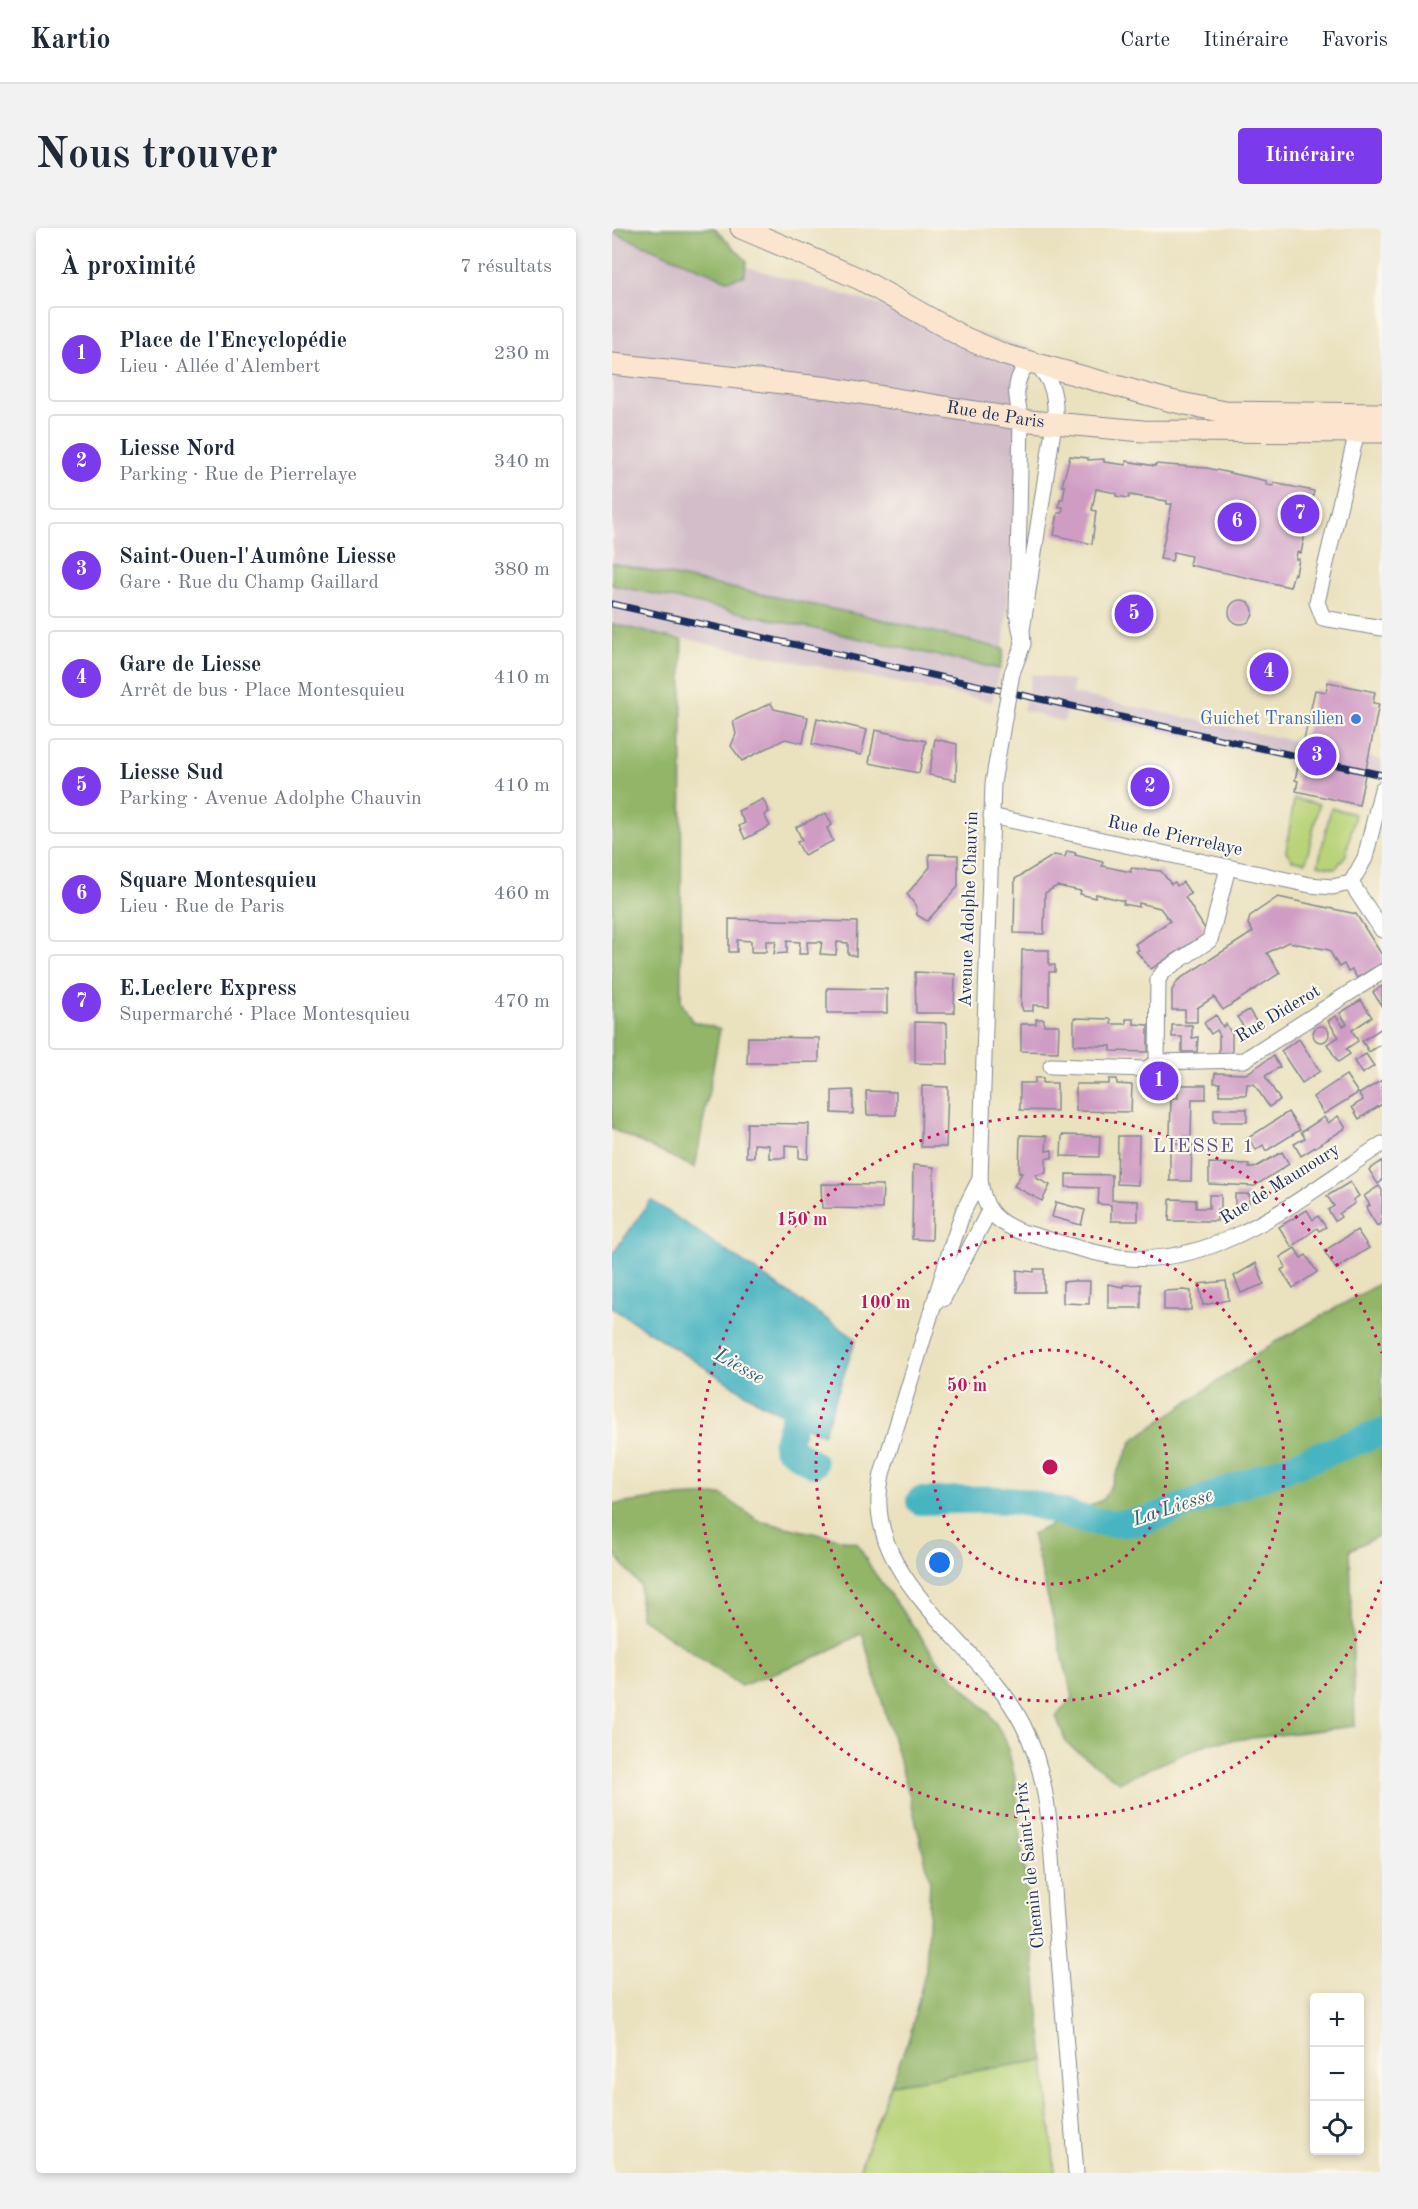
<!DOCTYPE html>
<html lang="fr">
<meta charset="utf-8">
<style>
:root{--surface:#fff;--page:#f2f2f3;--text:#1f2937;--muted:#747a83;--line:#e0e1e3;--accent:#7c3aed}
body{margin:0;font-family:"Old Standard TT",serif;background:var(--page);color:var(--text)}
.controls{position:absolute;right:18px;bottom:18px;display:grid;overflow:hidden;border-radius:6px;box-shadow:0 3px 9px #0003}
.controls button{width:54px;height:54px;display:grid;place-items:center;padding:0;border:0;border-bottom:2px solid var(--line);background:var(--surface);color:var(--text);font:30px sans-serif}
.you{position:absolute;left:328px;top:1335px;width:21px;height:21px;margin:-15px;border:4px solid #fff;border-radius:50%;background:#1a73e8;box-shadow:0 0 0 9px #1a73e833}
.badge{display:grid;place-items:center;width:39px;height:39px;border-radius:50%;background:var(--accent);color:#fff;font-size:20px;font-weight:700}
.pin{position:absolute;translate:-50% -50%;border:3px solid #fff;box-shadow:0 2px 6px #0006}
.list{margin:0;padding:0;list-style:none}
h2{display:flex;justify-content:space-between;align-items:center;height:78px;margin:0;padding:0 24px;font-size:26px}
h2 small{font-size:20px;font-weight:400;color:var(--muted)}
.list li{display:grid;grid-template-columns:39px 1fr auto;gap:18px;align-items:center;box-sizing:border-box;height:96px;margin:0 12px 12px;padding:0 12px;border:2px solid var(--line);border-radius:6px}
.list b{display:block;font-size:22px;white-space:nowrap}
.list p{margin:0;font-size:20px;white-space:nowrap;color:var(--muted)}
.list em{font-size:20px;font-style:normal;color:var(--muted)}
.icon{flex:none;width:33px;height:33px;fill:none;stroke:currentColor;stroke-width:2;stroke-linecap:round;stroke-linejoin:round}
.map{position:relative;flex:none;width:770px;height:1945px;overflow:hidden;border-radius:6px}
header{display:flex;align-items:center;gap:36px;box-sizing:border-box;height:84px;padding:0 30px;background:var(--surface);border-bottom:2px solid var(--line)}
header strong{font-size:28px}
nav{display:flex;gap:33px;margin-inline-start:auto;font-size:21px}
.intro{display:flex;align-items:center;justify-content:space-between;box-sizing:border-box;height:144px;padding:0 36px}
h1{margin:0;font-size:42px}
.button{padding:15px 27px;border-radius:6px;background:var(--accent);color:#fff;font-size:21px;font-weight:700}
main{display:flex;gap:36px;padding:0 36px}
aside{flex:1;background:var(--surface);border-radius:6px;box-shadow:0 3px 9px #0003}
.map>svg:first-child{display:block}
.industrial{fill:#d2bdc8}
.green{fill:#b8d378;stroke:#6a816b;stroke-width:1.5}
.forest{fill:#92b568;stroke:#567263;stroke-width:1.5}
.water{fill:#46b4c1;stroke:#307290;stroke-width:1.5}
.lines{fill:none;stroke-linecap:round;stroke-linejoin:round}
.river{stroke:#46b4c1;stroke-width:28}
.building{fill:#cf9cc4}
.street-casing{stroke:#82888e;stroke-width:17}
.secondary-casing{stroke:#82888e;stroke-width:23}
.street{stroke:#fff;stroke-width:15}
.secondary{stroke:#fbe5cf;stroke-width:21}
.rail-casing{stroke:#1b2f5e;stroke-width:7}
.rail{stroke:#fbf7ec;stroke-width:4.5;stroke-dasharray:14;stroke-linecap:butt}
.street-bridge-casing{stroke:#82888e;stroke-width:17;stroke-linecap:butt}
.street-bridge{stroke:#fff;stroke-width:15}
.ring{fill:none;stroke:#c2185b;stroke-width:3;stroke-dasharray:3 6}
.shop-dot{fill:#3f7fe0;stroke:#fbf7ec;stroke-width:2}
.labels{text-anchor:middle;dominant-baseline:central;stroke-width:4.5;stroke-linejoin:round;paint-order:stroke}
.street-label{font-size:18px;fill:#1b2f5e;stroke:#fbf7ec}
.shop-label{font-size:18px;fill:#366cbe;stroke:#fbf7ec;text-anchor:end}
.neighbourhood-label{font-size:20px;letter-spacing:1.5px;fill:#5a5582;stroke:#fbf7ec}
.water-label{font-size:20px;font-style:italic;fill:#2a5e81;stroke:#fbf7ec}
.centre{fill:#c2185b;stroke:#fbf7ec;stroke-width:3}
.ring-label{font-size:18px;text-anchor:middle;font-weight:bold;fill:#c2185b;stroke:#fbf7ec;stroke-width:4.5;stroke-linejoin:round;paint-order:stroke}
</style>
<header>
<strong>Kartio</strong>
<nav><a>Carte</a><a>Itinéraire</a><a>Favoris</a></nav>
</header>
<div class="intro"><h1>Nous trouver</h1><a class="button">Itinéraire</a></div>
<main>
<aside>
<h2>À proximité<small>7 résultats</small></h2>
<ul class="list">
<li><span class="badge">1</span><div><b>Place de l'Encyclopédie</b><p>Lieu · Allée d'Alembert</p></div><em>230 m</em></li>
<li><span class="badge">2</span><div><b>Liesse Nord</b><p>Parking · Rue de Pierrelaye</p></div><em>340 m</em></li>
<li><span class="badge">3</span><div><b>Saint-Ouen-l'Aumône Liesse</b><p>Gare · Rue du Champ Gaillard</p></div><em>380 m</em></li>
<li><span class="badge">4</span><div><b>Gare de Liesse</b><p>Arrêt de bus · Place Montesquieu</p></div><em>410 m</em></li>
<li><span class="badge">5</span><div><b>Liesse Sud</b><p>Parking · Avenue Adolphe Chauvin</p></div><em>410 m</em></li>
<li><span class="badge">6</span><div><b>Square Montesquieu</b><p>Lieu · Rue de Paris</p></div><em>460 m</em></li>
<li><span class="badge">7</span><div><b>E.Leclerc Express</b><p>Supermarché · Place Montesquieu</p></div><em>470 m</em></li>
</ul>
</aside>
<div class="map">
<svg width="770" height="1945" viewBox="0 0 770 1945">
<rect width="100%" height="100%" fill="#fbf7ec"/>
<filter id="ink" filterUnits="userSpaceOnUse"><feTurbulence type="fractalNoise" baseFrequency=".0167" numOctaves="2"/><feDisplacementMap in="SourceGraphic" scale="12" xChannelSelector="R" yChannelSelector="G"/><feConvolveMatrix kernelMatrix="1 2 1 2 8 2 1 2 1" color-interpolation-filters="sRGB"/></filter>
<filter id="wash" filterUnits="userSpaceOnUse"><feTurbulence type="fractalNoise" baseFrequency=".008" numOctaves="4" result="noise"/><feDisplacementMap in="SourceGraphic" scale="24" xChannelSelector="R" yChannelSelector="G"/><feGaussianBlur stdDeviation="1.35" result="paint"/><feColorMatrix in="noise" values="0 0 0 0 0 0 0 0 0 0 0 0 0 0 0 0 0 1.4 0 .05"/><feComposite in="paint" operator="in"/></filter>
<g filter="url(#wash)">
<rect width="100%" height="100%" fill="#eae1be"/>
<!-- industrial -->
<g class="industrial">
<path d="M 0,0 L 421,121 L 390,430 L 0,343 Z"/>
<path d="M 0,357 L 388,441 L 380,474 L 0,396 Z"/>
<path d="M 420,446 L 462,453 L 460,465 L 770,532 L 770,551 L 455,482 L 452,494 L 411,482 Z"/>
</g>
<!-- green -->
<g class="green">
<path d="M 682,571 L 707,576 L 694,634 L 680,632 L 674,623 Z"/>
<path d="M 719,580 L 743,586 L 734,627 L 724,640 L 706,637 Z"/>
<path d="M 432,1832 L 443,1945 L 246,1945 L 279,1856 Z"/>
</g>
<!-- forest -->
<g class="forest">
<path d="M 0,0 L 102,0 L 135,33 L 132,48 L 115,52 L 0,4 Z"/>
<path d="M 0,335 L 259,389 L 392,421 L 388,441 L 0,357 Z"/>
<path d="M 0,396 L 70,412 L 69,774 L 80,793 L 108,801 L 83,940 L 0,901 Z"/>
<path d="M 770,1054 L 770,1306 L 738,1322 L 743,1498 L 597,1515 L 507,1554 L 455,1516 L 444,1488 L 461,1470 L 420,1306 L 492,1271 L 521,1212 L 660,1116 Z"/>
<path d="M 110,1267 L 147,1293 L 245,1315 L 261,1343 L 330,1438 L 378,1486 L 394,1513 L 403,1550 L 432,1832 L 279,1856 L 298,1807 L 314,1741 L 318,1652 L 298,1569 L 250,1405 L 211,1426 L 129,1458 L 28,1389 L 28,1358 L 0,1322 L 0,1277 L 56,1269 Z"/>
</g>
<!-- water -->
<path class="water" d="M 39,972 L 244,1111 L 211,1207 L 150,1176 L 0,1080 L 0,1027 Z"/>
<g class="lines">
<!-- river -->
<g class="river">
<path d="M 168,1164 L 187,1174 L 174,1218 L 201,1236"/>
<path d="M 308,1273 C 339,1273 374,1269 405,1273 C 456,1281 479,1304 535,1292 L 770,1204"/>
</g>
</g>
<g id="blocks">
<!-- building -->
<g class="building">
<path d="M 458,228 L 476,230 L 476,232 L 492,231 L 492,234 L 507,236 L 514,237 L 514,233 L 543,238 L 543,236 L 595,240 L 655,253 L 654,257 L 661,258 L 662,255 L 702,263 L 689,325 L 685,324 L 684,331 L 687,331 L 684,346 L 682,345 L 678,359 L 577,337 L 579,328 L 562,324 L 560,333 L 548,331 L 560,276 L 555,276 L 555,273 L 517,267 L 517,270 L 504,268 L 504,265 L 484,261 L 480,282 L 484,283 L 480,316 L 442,307 L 446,285 L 450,285 L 451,279 L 447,279 L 448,271 L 451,271 L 453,258 L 450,258 Z"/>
<circle cx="629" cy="384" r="12"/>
<path d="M 716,454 L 763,464 L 761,475 L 767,476 L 747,577 L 684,563 L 686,553 L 683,552 L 703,462 L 714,464 Z"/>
<path d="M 159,475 L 162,481 L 196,489 L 191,515 L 173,511 L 130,533 L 119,518 L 124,506 L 121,493 Z"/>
<path d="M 205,490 L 255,502 L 249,527 L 200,516 Z"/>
<path d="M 263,502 L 314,513 L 307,545 L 257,535 Z"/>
<path d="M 323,511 L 345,516 L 344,552 L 317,547 Z"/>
<path d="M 151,571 L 157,584 L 152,587 L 158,598 L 133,611 L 127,598 L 133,595 L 126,583 Z"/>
<path d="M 214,585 L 220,597 L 215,600 L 221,613 L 192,627 L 185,614 L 190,612 L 184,599 Z"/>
<path d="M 455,623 L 464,625 L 463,627 L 491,634 L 490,638 L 519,644 L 519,640 L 549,643 L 559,656 L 563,654 L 565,658 L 571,654 L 579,666 L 573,669 L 593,701 L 592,707 L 539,741 L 524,723 L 527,722 L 523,716 L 558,693 L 548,680 L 527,675 L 527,679 L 511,676 L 512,673 L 484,666 L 483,670 L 468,666 L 469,663 L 445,658 L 433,665 L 432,706 L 402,705 L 403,651 L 442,627 L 453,629 Z"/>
<path d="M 317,626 L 346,627 L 346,659 L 315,693 L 305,687 L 304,678 L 295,666 L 318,639 Z"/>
<path d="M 666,669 L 744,686 L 770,727 L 770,735 L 745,750 L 740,742 L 736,744 L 732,736 L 727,739 L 717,722 L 676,714 L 655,725 L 668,745 L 611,782 L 602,769 L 585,780 L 585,794 L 573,794 L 573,782 L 560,782 L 560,762 L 566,752 L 641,704 L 636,696 L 638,688 Z"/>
<path d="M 117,691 L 245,694 L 244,728 L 236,726 L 236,715 L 225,714 L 224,727 L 208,726 L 210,714 L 195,714 L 196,726 L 187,726 L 188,714 L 175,713 L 175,725 L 162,726 L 164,713 L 154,713 L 154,724 L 139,724 L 139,713 L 125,712 L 125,724 L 117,724 Z"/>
<path d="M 410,722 L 437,722 L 437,737 L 443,737 L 443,744 L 437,744 L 437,778 L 421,777 L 421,783 L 411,783 L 409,777 Z"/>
<path d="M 303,744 L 343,746 L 342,785 L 304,785 Z"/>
<path d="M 770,758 L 770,779 L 761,764 Z"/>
<path d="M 215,760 L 275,761 L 275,785 L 215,785 Z"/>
<path d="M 749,772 L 760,789 L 740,802 L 746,813 L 734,821 L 738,826 L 726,834 L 715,816 L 727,809 L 716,793 L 724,788 L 731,798 L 735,796 L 728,785 Z"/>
<path d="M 637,782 L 644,793 L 633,801 L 625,789 Z"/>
<path d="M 604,787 L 611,799 L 614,796 L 620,806 L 620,825 L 607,825 L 607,806 L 605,802 L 599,806 L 592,795 Z"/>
<path d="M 462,790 L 499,791 L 499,796 L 514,796 L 514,791 L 522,791 L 522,796 L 536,797 L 536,824 L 499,823 L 499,818 L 462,817 Z"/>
<path d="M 424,791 L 432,791 L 432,797 L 447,797 L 446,824 L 409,823 L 409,796 L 424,796 Z"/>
<path d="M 303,794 L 335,795 L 336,836 L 303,835 Z"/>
<path d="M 560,797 L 580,797 L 580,810 L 586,809 L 585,824 L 570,824 L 570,809 L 560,809 Z"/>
<circle cx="709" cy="806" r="8"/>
<path d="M 770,800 L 770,816 L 757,824 L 750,813 Z"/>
<path d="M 136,809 L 207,810 L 207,834 L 135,835 Z"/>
<path d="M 687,811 L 708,843 L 690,855 L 669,823 Z"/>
<path d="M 754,826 L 762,838 L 750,846 L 742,833 Z"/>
<path d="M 661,828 L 668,839 L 653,848 L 668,872 L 657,879 L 642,856 L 635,856 L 634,867 L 607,867 L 608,855 L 602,855 L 603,845 L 634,846 Z"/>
<path d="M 734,847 L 746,865 L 712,886 L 701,869 Z"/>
<path d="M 423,850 L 431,850 L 431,855 L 445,855 L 445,883 L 408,882 L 408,855 L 423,855 Z"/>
<path d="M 497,851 L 505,851 L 505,856 L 520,857 L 519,884 L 464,883 L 464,856 L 497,856 Z"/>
<path d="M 770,852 L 770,876 L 747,891 L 740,879 L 751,872 L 747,866 Z"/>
<path d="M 566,857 L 594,857 L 594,871 L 580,871 L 579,908 L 558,908 L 559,870 L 566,870 Z"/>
<path d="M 310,858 L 336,859 L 334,919 L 309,919 Z"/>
<path d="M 241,862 L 241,886 L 220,885 L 220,863 Z"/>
<path d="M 254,863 L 284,864 L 284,887 L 255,887 Z"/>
<rect x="602" y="881" width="33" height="13"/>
<path d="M 676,884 L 688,902 L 654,923 L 651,917 L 644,922 L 636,910 Z"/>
<path d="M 726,888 L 734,900 L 689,928 L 682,916 L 693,910 L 689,904 L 712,889 L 716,895 Z"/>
<path d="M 135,895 L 197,896 L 196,931 L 187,930 L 187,918 L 173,917 L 173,930 L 157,930 L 157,917 L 142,916 L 142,929 L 134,929 Z"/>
<path d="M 408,907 L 435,908 L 434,923 L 440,922 L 440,930 L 434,930 L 434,945 L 424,947 L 424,950 L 438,957 L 430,973 L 402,958 L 410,945 L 407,945 Z"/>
<path d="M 450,907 L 488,908 L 487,929 L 449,928 Z"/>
<path d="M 506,908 L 527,908 L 526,957 L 505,956 Z"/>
<path d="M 558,915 L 580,915 L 579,953 L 558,953 Z"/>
<path d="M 670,924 L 677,936 L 643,958 L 597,956 L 597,935 L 637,936 L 637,940 L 642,940 Z"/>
<path d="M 770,933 L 770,953 L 766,956 L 757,942 Z"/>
<path d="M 301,937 L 322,939 L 320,1012 L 300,1011 Z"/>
<path d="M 454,946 L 500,947 L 500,972 L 526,973 L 526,993 L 499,993 L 499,977 L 486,976 L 487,960 L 454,959 Z"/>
<path d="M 738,954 L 747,968 L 741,972 L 743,975 L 727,986 L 729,989 L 723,993 L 716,982 L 722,978 L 715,968 Z"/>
<path d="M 209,956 L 271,957 L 270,981 L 210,980 Z"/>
<path d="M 767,958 L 770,962 L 770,995 L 765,998 L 754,980 L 758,977 L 752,968 Z"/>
<path d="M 623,966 L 637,966 L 637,976 L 623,984 Z"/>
<path d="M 597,967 L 609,967 L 609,981 L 605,981 L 605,993 L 557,993 L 558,971 L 584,972 L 584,980 L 597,980 Z"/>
<path d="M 444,974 L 473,982 L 469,997 L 440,989 Z"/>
<path d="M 695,982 L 701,992 L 706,988 L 714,999 L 707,1003 L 705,1000 L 680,1019 L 667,999 Z"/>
<path d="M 745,1002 L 757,1020 L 724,1041 L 712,1023 Z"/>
<path d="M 683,1020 L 689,1030 L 694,1027 L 705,1044 L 681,1060 L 669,1042 L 674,1039 L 668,1029 Z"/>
<path d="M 644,1035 L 652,1056 L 629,1065 L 622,1048 Z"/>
<path d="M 422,1041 L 432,1041 L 432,1064 L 405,1064 L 405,1042 L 422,1044 Z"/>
<path d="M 461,1053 L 478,1053 L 477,1076 L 451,1075 L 451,1054 Z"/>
<path d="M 614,1053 L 617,1072 L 591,1077 L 587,1056 Z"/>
<path d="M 496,1056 L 511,1059 L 511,1057 L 529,1056 L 529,1080 L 496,1080 Z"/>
<path d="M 571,1062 L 579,1063 L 579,1082 L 552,1082 L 552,1063 Z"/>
</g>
</g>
</g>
<g filter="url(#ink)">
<use href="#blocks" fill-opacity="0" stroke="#82888e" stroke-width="1.5"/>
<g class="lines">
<defs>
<g id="street">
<path d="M 747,195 L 705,374 L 711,390 L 770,400"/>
<path d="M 400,445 L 411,416 L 410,402 L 443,189 C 444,167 440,152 424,136 L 413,139 C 400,156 405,172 409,191 L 405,385 L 411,416"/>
<path d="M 394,479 L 381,555 L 368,951 C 371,980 382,994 410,1004 C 441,1012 475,1025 507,1029 C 606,1042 692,967 770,916"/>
<path d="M 379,588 L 698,657 L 720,659 L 739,655"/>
<path d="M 616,639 L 598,712 L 553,742 L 546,751 L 545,834 L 632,832 L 770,744"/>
<path d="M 739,655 L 753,630 L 770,561"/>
<path d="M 739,655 L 770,702"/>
<path d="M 439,838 L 534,841 L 545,834"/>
<path d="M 368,951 L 351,984 L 337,1026 L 270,1246 C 245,1350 370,1414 411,1497 C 441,1556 439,1627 444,1692 C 451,1776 457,1861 464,1945"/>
<path d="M 331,1071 L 377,983"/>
</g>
<g id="secondary">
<path d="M 129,0 L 248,51 L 353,110 L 393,127 L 559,173 L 613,184 L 770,186"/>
<path id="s1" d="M 0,136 L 217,160 L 418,193 L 531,203 L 770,204"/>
</g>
</defs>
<!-- street casing -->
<use href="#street" class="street-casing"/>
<!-- secondary casing -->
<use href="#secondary" class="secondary-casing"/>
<!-- street -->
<use href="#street" class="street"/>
<!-- secondary -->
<use href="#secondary" class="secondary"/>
<defs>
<path id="rail" d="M 0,376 L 770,547"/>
</defs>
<!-- rail casing -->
<use href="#rail" class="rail-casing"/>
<!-- rail -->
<use href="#rail" class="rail"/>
<defs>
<path id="street-bridge" d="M 394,479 L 400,445"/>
</defs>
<!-- street-bridge casing -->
<use href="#street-bridge" class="street-bridge-casing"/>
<!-- street-bridge -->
<use href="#street-bridge" class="street-bridge"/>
</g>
</g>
<!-- distance rings -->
<g class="ring">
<circle cx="438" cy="1239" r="117"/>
<circle cx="438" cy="1239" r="234"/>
<path d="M770 1353A351 351 0 1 1 770 1125"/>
</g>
<!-- markers -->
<circle class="shop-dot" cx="744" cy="491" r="6"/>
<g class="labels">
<!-- street labels -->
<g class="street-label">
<text stroke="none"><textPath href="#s1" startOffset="387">Rue de Paris</textPath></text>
<text transform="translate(563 608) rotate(12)">Rue de Pierrelaye</text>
<text transform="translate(357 681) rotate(-88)">Avenue Adolphe Chauvin</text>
<text transform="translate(666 786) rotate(-31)">Rue Diderot</text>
<text transform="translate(668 956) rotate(-32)">Rue de Maunoury</text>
<text transform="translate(418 1637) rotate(-96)">Chemin de Saint-Prix</text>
</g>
<!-- shop labels -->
<g class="shop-label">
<text x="732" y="491">Guichet Transilien</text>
</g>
<!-- neighbourhood labels -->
<g class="neighbourhood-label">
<text x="592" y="919">LIESSE 1</text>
</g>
<!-- water labels -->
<g class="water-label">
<text transform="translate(127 1139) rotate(30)">Liesse</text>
<text transform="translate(561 1280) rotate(-18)">La Liesse</text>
</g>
</g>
<circle cx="438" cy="1239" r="9" class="centre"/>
<g class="ring-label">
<text x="190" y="997">150 m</text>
<text x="273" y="1080">100 m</text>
<text x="355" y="1163">50 m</text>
</g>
</svg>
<div class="controls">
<button>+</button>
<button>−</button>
<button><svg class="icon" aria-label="locate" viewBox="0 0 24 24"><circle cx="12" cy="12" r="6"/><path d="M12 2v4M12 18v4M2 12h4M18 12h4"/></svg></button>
</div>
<div class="you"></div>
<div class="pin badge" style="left:547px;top:853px">1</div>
<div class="pin badge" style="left:538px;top:559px">2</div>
<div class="pin badge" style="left:705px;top:528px">3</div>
<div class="pin badge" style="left:657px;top:444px">4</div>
<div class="pin badge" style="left:522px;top:386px">5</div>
<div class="pin badge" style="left:625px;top:294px">6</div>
<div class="pin badge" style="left:688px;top:286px">7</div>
</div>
</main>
